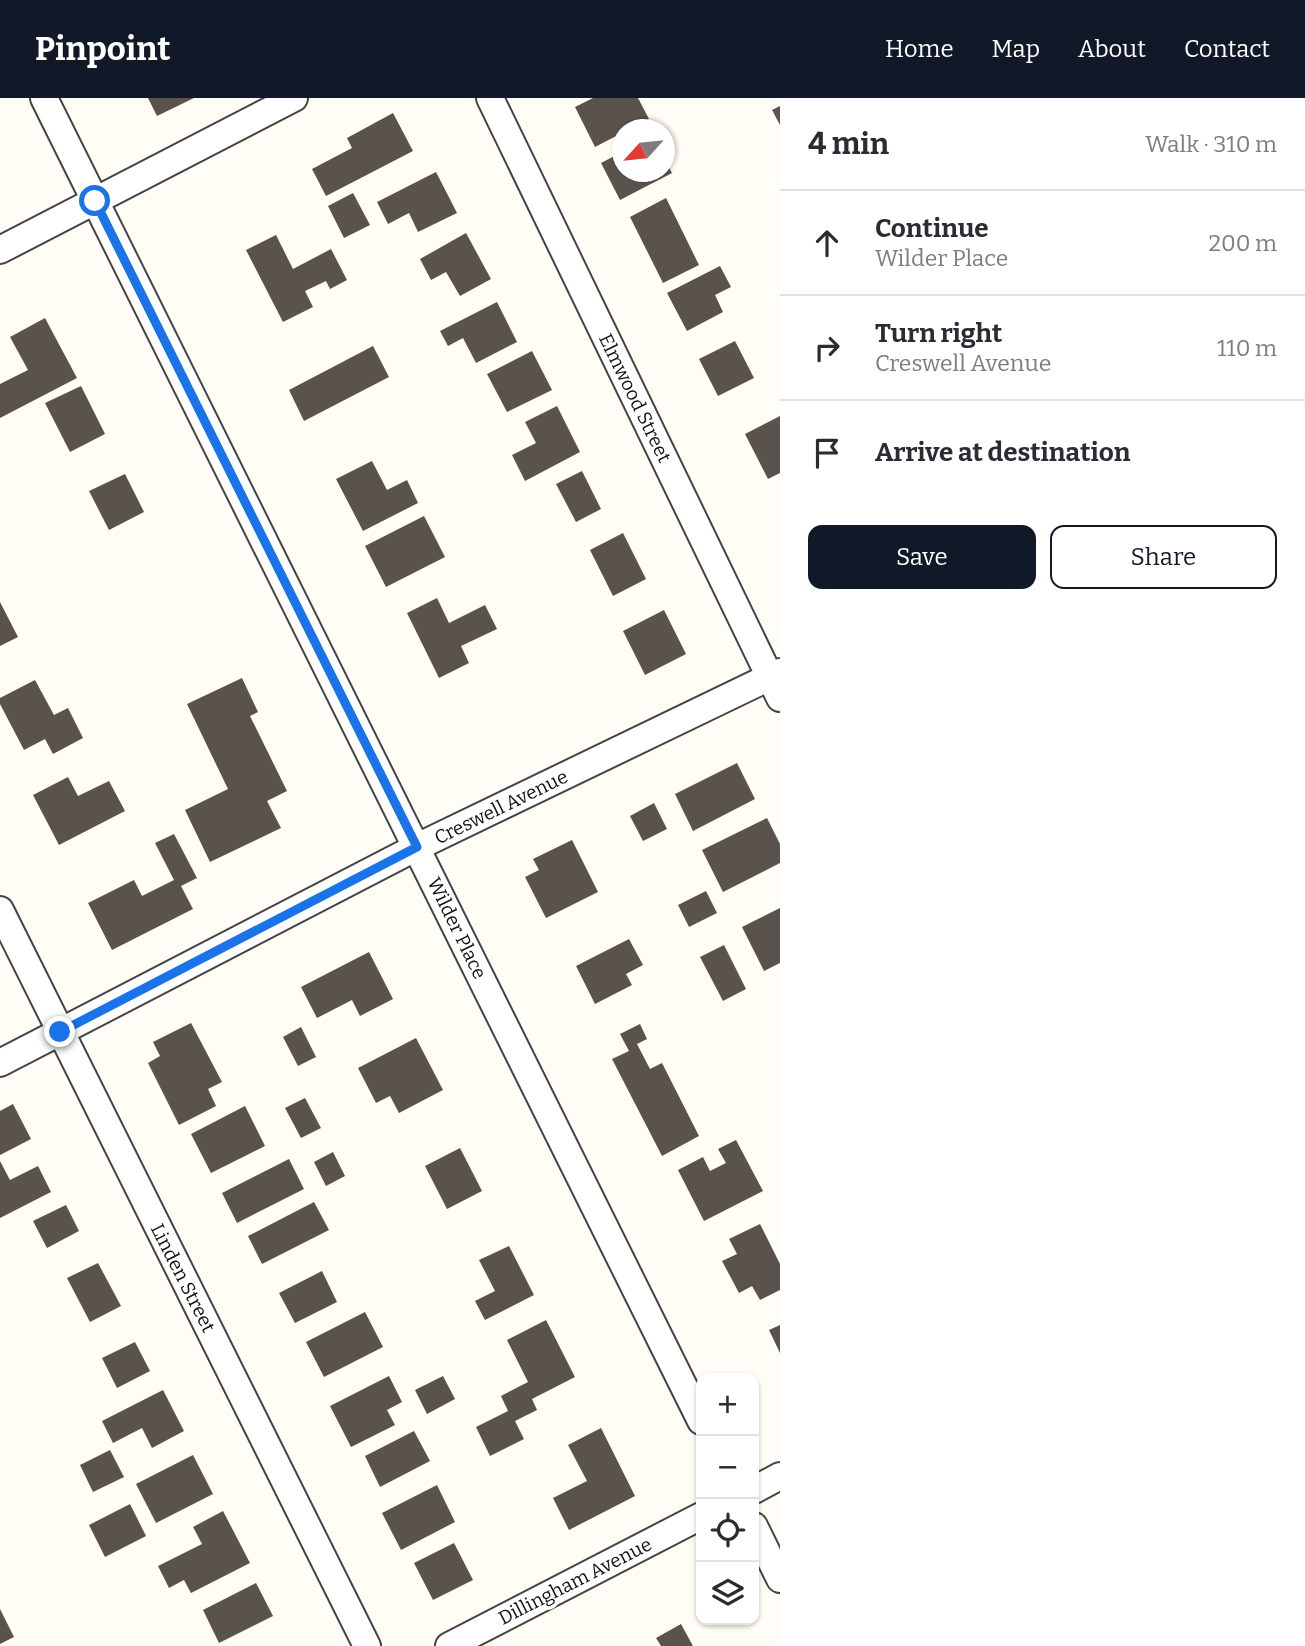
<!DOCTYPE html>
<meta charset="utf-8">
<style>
:root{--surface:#fff;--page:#f7f7f7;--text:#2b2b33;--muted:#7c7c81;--line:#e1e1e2;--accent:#111827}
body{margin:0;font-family:Bitter,serif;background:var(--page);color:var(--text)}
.controls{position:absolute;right:21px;bottom:21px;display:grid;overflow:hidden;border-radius:14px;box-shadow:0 2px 5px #0004}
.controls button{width:63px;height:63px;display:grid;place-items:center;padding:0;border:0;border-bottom:2px solid var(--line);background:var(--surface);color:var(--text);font:35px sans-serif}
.compass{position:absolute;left:612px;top:21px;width:63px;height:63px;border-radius:50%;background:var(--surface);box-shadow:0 2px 5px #0004;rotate:243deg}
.stop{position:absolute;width:21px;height:21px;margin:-16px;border:5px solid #1a73e8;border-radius:50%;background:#fff}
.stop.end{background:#1a73e8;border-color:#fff;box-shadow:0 2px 7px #0008}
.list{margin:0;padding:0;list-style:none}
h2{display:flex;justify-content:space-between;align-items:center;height:91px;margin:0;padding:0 28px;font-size:30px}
h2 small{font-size:23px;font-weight:400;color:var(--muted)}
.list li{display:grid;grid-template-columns:46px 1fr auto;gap:21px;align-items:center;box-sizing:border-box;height:105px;padding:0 28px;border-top:2px solid var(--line)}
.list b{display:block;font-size:26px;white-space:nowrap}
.list p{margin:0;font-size:23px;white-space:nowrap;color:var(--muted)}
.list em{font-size:23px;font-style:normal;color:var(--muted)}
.actions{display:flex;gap:14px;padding:21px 28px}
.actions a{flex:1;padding:16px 0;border:2px solid var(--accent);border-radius:14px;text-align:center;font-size:24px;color:var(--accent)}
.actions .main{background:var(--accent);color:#fff}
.icon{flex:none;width:38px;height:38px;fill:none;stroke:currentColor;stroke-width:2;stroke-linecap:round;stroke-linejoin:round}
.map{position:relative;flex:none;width:780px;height:1548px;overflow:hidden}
header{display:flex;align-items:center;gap:42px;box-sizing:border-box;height:98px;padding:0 35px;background:var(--accent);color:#fff}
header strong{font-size:33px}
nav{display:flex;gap:38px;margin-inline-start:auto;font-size:24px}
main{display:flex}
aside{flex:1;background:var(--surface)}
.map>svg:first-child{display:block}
.building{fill:#5a524d}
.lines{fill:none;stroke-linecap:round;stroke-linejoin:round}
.minor-casing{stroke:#444;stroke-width:30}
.minor{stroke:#fff;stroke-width:26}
.route{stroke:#1a73e8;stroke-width:9}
.labels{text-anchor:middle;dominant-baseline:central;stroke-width:7;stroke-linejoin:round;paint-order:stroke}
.street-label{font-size:19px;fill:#111;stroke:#fff}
</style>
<header>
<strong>Pinpoint</strong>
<nav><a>Home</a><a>Map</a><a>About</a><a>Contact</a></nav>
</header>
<main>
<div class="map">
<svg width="780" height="1548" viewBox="0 0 780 1548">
<rect width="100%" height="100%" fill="#fffdf5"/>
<!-- building -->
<g class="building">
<path d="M 148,0 L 194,0 L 157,18 Z"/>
<path d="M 593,0 L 638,0 L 649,21 L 629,32 L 622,32 L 622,35 L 595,49 L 575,9 Z"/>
<path d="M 780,8 L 780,27 L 772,12 Z"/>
<path d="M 393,15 L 413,53 L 326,98 L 312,71 L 352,50 L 347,40 Z"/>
<path d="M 622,54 L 622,74 L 664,74 L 664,60 L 672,75 L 620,102 L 601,65 Z"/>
<path d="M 436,74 L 457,115 L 418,134 L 409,115 L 388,126 L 377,104 Z"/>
<path d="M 353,95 L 370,127 L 344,140 L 328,108 Z"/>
<path d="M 666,100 L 699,167 L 663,185 L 630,119 Z"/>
<path d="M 466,135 L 491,181 L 460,198 L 446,174 L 431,182 L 420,161 Z"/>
<path d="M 276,137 L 293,171 L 331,151 L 347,182 L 330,191 L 326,183 L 305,193 L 313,209 L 283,224 L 246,152 Z"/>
<path d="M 720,168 L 731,189 L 715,197 L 723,214 L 687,233 L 667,195 Z"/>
<path d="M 497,204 L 517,244 L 476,265 L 463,240 L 448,248 L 440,233 Z"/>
<path d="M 45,220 L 77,280 L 0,320 L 0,286 L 28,272 L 10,239 Z"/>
<path d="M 735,243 L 754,280 L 718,298 L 699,261 Z"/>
<path d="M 373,248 L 389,279 L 304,323 L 289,292 Z"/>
<path d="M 532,253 L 552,292 L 507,314 L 487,276 Z"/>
<path d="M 81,288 L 105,336 L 70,354 L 45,305 Z"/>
<path d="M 557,308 L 580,354 L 525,383 L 512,357 L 536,345 L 525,324 Z"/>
<path d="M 780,318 L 780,375 L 768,381 L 745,336 Z"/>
<path d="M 372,363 L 387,392 L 407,382 L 418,405 L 363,433 L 336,381 Z"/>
<path d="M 582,373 L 601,411 L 576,424 L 556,386 Z"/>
<path d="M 125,376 L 144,414 L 109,432 L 89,393 Z"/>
<path d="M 424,418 L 445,459 L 386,489 L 365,448 Z"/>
<path d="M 623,435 L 646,481 L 613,498 L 590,452 Z"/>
<path d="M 437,500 L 449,525 L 485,507 L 497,531 L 461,548 L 469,565 L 439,580 L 407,515 Z"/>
<path d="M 0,504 L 18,539 L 0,548 Z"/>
<path d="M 664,512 L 686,556 L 645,577 L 623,533 Z"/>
<path d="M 242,580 L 258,614 L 250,618 L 287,693 L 267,703 L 281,730 L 210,764 L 185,712 L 228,691 L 187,606 Z"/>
<path d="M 35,582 L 54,617 L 68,610 L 83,640 L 53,656 L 45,641 L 24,652 L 0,606 L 0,600 Z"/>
<path d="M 737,665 L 755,701 L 693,733 L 675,696 Z"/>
<path d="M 68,679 L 78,698 L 109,683 L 125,713 L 59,747 L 33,697 Z"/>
<path d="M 654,705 L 667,731 L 643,743 L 630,718 Z"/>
<path d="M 767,720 L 780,746 L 780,765 L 723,794 L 702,752 Z"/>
<path d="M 174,736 L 197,780 L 181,788 L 193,811 L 112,852 L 88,805 L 134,782 L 142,798 L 174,782 L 155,745 Z"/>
<path d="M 572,742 L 598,794 L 546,820 L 525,779 L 539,772 L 533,761 Z"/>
<path d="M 706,793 L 717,815 L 689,829 L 678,807 Z"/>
<path d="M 780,810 L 780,865 L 764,873 L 742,829 Z"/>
<path d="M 629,841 L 643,867 L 626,876 L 632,887 L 595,906 L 576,868 Z"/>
<path d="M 724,847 L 746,891 L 723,903 L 700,859 Z"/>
<path d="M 369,854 L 393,901 L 360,918 L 352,902 L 317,920 L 301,889 Z"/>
<path d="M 191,925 L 222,984 L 208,991 L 216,1008 L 179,1027 L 148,965 L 160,958 L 153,944 Z"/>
<path d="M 640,926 L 647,941 L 637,946 L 650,971 L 662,965 L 699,1038 L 662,1058 L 612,961 L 629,953 L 620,936 Z"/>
<path d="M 301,929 L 316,959 L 298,968 L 283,939 Z"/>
<path d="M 416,940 L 443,992 L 399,1015 L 390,998 L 376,1005 L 358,970 Z"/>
<path d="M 305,1000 L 321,1030 L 301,1040 L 285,1010 Z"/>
<path d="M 13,1006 L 31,1041 L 0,1057 L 0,1013 Z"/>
<path d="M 245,1008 L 265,1048 L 211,1075 L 191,1036 Z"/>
<path d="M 736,1042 L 763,1093 L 704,1123 L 678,1072 L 703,1059 L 710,1073 L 726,1065 L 718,1051 Z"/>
<path d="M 460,1050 L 482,1093 L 447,1111 L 425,1068 Z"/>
<path d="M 333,1054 L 345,1078 L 326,1088 L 314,1064 Z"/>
<path d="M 289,1061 L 304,1091 L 237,1125 L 222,1095 Z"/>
<path d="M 0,1063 L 10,1082 L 38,1068 L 51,1094 L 0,1120 Z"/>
<path d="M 314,1104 L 329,1132 L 262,1166 L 248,1138 Z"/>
<path d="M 66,1107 L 79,1133 L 47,1150 L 33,1123 Z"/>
<path d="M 760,1126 L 780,1166 L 780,1192 L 760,1202 L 752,1188 L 739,1195 L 722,1163 L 737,1156 L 729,1141 Z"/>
<path d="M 509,1148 L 534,1197 L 485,1222 L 475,1203 L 495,1193 L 479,1162 Z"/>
<path d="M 98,1165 L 121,1208 L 90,1224 L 67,1180 Z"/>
<path d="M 322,1173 L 337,1204 L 295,1225 L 279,1195 Z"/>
<path d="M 365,1214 L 383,1249 L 324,1279 L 306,1244 Z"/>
<path d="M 546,1222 L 575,1279 L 532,1301 L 537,1312 L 515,1323 L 524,1341 L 490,1358 L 476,1329 L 508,1313 L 501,1298 L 528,1284 L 507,1242 Z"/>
<path d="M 780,1227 L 780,1255 L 769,1232 Z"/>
<path d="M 135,1244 L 150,1273 L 117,1290 L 102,1260 Z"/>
<path d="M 389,1278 L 402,1304 L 387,1312 L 395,1327 L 351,1349 L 330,1308 Z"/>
<path d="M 443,1278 L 455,1301 L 427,1316 L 415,1292 Z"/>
<path d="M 163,1292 L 184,1333 L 152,1350 L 142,1330 L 113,1345 L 102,1323 Z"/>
<path d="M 601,1330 L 635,1398 L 569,1432 L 553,1400 L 587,1383 L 568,1347 Z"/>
<path d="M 414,1333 L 430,1363 L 380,1389 L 365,1358 Z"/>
<path d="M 110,1352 L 124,1379 L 93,1394 L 80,1367 Z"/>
<path d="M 193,1357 L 213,1396 L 156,1425 L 136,1386 Z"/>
<path d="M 437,1387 L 455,1424 L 401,1452 L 382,1415 Z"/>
<path d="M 130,1406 L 146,1438 L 105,1459 L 89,1427 Z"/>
<path d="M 223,1413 L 250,1465 L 191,1495 L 184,1482 L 169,1490 L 158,1468 L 202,1446 L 193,1429 Z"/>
<path d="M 454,1445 L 473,1482 L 433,1502 L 414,1465 Z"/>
<path d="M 256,1485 L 273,1518 L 219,1545 L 203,1512 Z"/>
<path d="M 0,1511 L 14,1539 L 0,1546 Z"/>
<path d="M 681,1526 L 693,1548 L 661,1548 L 656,1540 Z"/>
</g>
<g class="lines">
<defs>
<g id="minor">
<path d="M 44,0 L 701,1323"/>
<path d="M 490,0 L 780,600"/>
<path d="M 0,152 L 294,0"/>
<path d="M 0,812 L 367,1548"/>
<path d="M 0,965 L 417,749 L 780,574"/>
<path d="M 754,1392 L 780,1378"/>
<path d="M 754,1428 L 780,1481"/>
<path d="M 449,1548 L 701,1418"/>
</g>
</defs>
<!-- minor casing -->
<use href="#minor" class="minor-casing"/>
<!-- minor -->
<use href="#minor" class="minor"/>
</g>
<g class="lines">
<!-- route -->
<path class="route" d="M 60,934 L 417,749 L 95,103"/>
</g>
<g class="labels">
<!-- street labels -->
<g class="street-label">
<text transform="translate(635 300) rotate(64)">Elmwood Street</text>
<text transform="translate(501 709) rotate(-26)">Creswell Avenue</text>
<text transform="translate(457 830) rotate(64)">Wilder Place</text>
<text transform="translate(183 1180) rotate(63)">Linden Street</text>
<text transform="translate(575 1483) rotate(-27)">Dillingham Avenue</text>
</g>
</g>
</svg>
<div class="controls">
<button>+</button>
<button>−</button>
<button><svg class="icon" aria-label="locate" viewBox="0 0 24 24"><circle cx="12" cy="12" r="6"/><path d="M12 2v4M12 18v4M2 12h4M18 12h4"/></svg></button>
<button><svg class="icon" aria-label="layers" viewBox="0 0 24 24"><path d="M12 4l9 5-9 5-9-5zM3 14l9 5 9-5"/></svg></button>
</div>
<svg class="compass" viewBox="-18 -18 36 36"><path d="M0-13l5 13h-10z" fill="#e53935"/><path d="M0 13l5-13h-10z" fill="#7c7c81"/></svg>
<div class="stop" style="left:95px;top:103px"></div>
<div class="stop end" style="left:60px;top:934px"></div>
</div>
<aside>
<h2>4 min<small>Walk · 310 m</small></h2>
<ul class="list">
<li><svg class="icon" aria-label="ahead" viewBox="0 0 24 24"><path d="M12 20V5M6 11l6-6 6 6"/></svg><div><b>Continue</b><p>Wilder Place</p></div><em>200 m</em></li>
<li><svg class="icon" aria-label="right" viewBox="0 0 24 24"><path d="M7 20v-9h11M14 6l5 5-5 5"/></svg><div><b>Turn right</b><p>Creswell Avenue</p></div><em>110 m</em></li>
<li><svg class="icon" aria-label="arrive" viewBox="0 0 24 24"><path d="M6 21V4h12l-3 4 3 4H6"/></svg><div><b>Arrive at destination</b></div></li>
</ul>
<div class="actions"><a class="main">Save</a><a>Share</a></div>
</aside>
</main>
